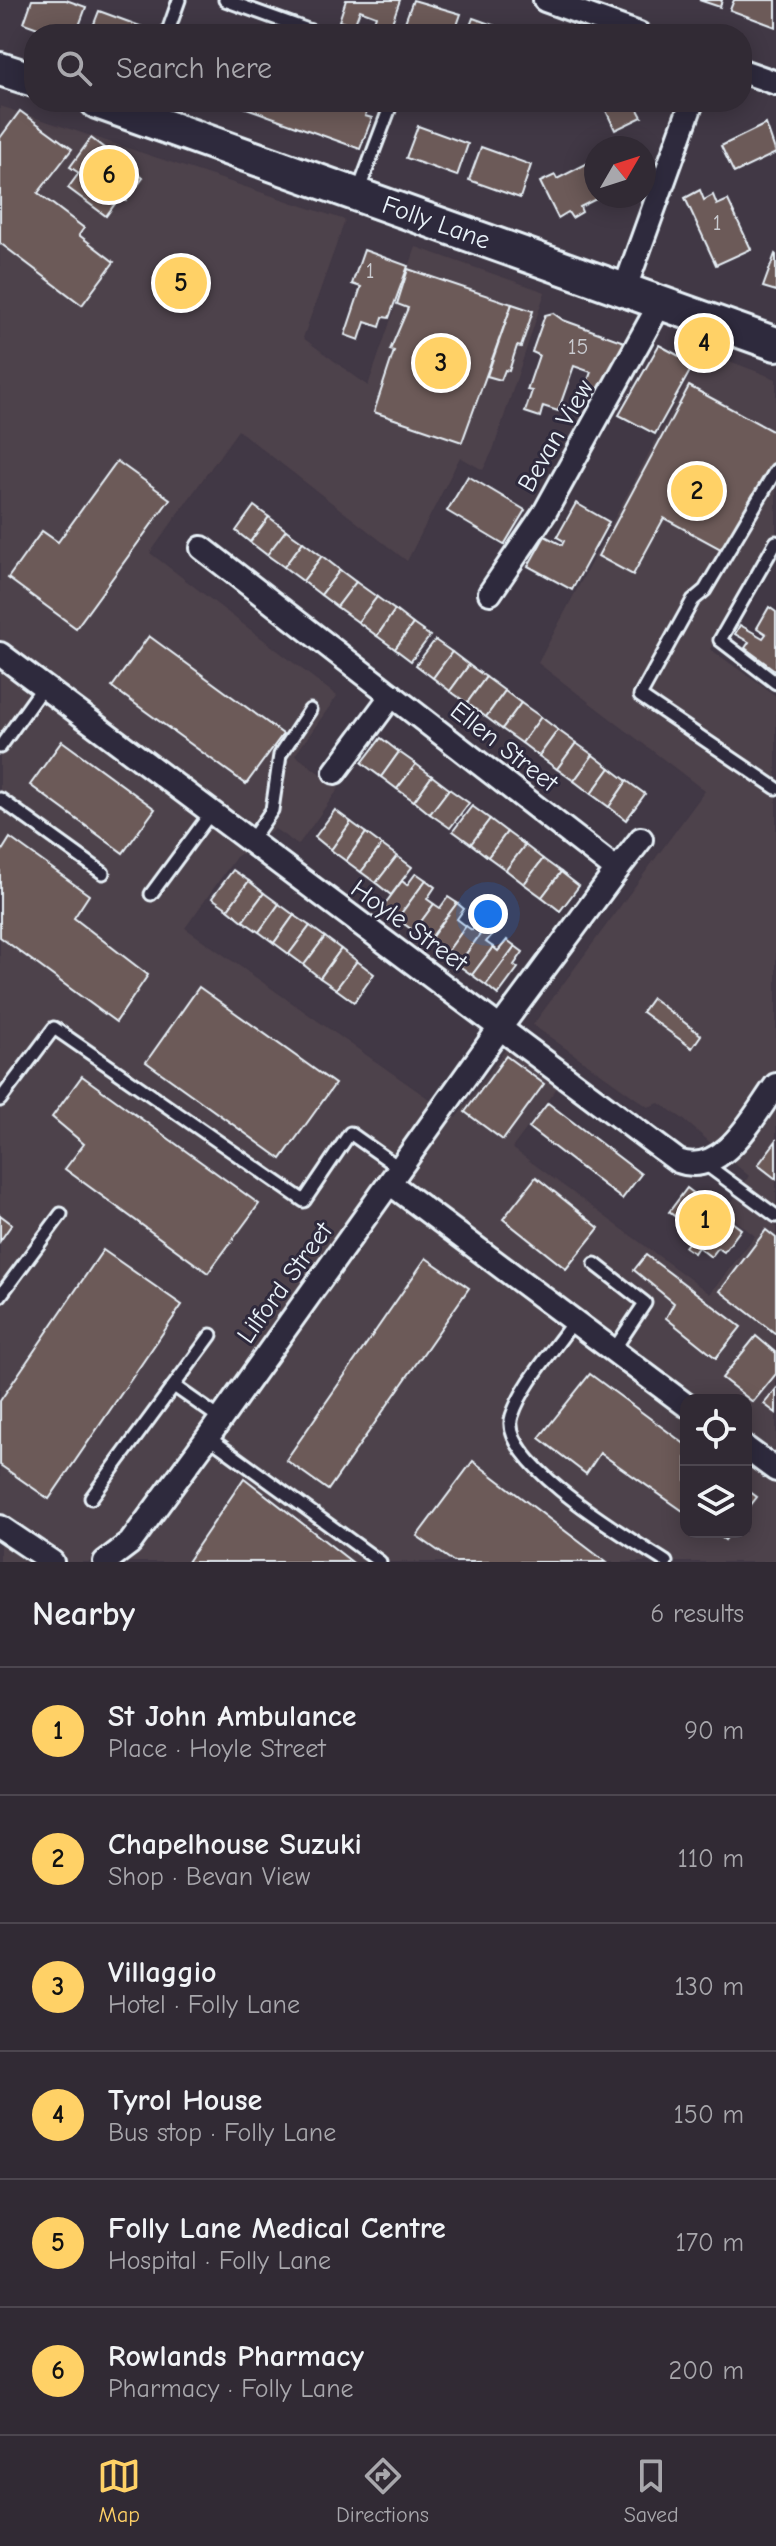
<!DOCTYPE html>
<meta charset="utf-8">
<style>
:root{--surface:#312a34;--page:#3d3640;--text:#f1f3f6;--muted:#a8a7ac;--line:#4c464f;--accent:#ffd166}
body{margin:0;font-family:"Comic Neue",sans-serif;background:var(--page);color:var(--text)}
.controls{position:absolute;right:24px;bottom:24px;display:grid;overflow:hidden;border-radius:16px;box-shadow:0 4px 20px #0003}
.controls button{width:72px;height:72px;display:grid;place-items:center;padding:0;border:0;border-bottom:2px solid var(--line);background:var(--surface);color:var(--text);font:40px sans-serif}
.compass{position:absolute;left:584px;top:136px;width:72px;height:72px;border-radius:50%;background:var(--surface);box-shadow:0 4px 20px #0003;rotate:51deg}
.you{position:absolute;left:488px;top:914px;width:28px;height:28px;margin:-20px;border:6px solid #fff;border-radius:50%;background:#1a73e8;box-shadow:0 0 0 12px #1a73e833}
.badge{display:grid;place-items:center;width:52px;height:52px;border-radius:50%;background:var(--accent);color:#111;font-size:26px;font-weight:700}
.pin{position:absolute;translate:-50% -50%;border:4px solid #fff;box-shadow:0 2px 8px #0006}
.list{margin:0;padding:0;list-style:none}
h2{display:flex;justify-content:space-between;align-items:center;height:104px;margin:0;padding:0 32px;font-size:34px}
h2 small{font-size:26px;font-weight:400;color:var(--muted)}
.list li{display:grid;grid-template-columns:52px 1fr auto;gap:24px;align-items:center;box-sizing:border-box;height:128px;padding:0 32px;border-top:2px solid var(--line)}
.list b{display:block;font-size:30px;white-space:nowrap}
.list p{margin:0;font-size:26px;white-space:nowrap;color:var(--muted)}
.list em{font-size:26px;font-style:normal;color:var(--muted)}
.icon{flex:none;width:44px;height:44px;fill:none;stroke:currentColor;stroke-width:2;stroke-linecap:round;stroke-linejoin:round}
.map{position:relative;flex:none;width:776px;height:1562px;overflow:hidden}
.search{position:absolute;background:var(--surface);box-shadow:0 4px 20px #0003;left:24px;right:24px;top:24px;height:88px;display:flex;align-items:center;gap:20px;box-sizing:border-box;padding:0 28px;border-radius:32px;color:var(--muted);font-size:30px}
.sheet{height:872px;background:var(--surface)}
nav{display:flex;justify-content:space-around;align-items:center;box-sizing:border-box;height:112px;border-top:2px solid var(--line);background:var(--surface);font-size:22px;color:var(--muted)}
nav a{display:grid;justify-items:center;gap:4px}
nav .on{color:var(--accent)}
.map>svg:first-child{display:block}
.built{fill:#4e424b;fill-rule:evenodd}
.building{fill:#6c5a59;stroke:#e8f1f8;stroke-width:2}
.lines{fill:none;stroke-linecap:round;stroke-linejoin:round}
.lane-casing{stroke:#e8f1f8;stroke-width:17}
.street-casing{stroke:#e8f1f8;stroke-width:28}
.secondary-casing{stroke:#e8f1f8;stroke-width:38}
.lane{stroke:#2f2a3d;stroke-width:11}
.street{stroke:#2f2a3d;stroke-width:22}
.secondary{stroke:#2f2a3d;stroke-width:32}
.labels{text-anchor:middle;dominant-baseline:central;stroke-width:6;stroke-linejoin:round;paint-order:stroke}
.number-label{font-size:22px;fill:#c9cbd0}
.street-label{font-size:26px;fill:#e8f1f8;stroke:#2f2a3d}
</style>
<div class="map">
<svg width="776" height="1562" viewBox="0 0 776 1562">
<rect width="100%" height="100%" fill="#413845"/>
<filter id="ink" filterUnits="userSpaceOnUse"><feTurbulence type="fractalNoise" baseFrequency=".0125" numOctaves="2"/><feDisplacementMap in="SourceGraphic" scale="16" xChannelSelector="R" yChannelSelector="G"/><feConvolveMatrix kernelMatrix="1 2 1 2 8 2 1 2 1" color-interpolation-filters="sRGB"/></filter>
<g filter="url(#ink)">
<!-- built -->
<path class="built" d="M 0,106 L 345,220 L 303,338 L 368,386 L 416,247 L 545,292 L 493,450 L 483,470 L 460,457 L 407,561 L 238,430 L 150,553 L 337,696 L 295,755 L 339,788 L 298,845 L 275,829 L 236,857 L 185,928 L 456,1118 L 507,1047 L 559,1085 L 512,1148 L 710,1294 L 755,1236 L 725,1212 L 749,1176 L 682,1118 L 659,1103 L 648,1107 L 533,1025 L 705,791 L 538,663 L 703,351 L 776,379 L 776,533 L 710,649 L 776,696 L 776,1562 L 0,1562 ZM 686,1400 L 746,1400 L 746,1532 L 686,1532 Z"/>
<!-- building -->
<g class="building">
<path d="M 32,0 L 66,0 L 86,7 L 76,34 L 54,34 L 24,23 Z"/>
<path d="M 346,0 L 400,0 L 388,34 L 370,33 L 376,16 L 360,10 L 354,26 L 339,21 Z"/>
<path d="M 413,0 L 461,14 L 454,34 L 429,34 L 404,25 Z"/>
<path d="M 699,0 L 722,0 L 720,7 Z"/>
<path d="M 734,0 L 776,0 L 776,27 L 730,10 Z"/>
<path d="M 99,11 L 148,29 L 147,34 L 90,34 Z"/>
<path d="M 473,18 L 518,34 L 467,34 Z"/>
<path d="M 230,102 L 329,102 L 338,106 L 339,102 L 370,102 L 365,116 L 372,118 L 360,149 Z"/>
<path d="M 602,102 L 634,102 L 642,117 L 615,130 Z"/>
<path d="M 20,111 L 72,149 L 38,193 L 84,228 L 79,235 L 114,262 L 82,305 L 0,243 L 0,138 Z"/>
<path d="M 766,124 L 776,153 L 734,173 L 721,146 Z"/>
<path d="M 418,126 L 468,144 L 457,176 L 406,158 Z"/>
<path d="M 91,138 L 143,178 L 126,201 L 120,197 L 106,216 L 68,188 L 79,173 L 70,167 Z"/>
<path d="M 481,147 L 531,165 L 520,198 L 469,180 Z"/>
<path d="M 596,159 L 596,196 L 602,196 L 580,207 L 582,212 L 572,218 L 568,212 L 558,218 L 540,182 L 555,175 L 557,179 Z"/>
<path d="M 700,190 L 704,200 L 713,195 L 717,205 L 728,200 L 751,249 L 716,265 L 685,198 Z"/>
<path d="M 364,250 L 408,266 L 389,318 L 383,317 L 380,327 L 365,322 L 359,340 L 345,335 L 361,287 L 352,284 Z"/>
<path d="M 775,254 L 776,255 L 776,291 L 763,287 Z"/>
<path d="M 408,269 L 512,304 L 462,442 L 374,412 L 394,351 L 390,350 L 408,308 L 397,304 Z"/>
<path d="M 512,304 L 533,311 L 521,347 L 517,346 L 509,371 L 505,370 L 501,380 L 487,376 Z"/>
<path d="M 553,313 L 563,320 L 627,343 L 592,406 L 580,402 L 591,372 L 574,366 L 558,411 L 543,406 L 540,417 L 525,412 L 532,391 L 527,390 L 539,355 L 532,352 L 545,315 Z"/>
<path d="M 659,345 L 694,364 L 655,434 L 619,415 Z"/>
<path d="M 689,386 L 776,433 L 776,463 L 728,553 L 664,518 L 633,575 L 598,556 Z"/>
<path d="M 117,461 L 170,499 L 76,628 L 8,578 L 42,531 L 58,542 Z"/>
<path d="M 468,476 L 525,510 L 504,545 L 447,511 Z"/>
<path d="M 576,503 L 609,522 L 572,590 L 528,566 L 545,536 L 562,545 L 564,541 L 557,537 Z"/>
<path d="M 254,506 L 269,517 L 250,542 L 236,531 Z"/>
<path d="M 269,517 L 286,530 L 267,555 L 250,542 Z"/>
<path d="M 286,530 L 303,542 L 284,567 L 267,555 Z"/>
<path d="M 303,542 L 322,556 L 303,581 L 284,567 Z"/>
<path d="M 322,556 L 340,570 L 321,595 L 303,581 Z"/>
<path d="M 340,570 L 356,582 L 337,607 L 321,595 Z"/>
<path d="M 356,582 L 377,597 L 358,622 L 337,607 Z"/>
<path d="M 377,597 L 395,610 L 377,636 L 358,622 Z"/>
<path d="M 769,607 L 776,612 L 776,671 L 745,648 L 749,642 L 735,634 L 740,625 L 763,638 L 766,634 L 757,628 Z"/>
<path d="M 395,610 L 413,624 L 395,649 L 377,636 Z"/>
<path d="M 413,624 L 430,636 L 411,661 L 395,649 Z"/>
<path d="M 149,636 L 283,734 L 246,784 L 112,687 Z"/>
<path d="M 435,640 L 452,652 L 433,678 L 416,665 Z"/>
<path d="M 452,652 L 469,665 L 450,691 L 433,678 Z"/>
<path d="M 469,665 L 486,677 L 467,703 L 450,691 Z"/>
<path d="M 486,677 L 505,691 L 486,717 L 467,703 Z"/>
<path d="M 505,691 L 521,703 L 502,729 L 486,717 Z"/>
<path d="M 521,703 L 541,717 L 522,743 L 502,729 Z"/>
<path d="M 541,717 L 558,730 L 539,756 L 522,743 Z"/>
<path d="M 558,730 L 576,743 L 557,769 L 539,756 Z"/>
<path d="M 381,738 L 399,752 L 381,777 L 362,763 Z"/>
<path d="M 62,741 L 155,809 L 123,853 L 30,785 Z"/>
<path d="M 576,743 L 593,755 L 574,781 L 557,769 Z"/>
<path d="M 399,752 L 416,764 L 397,789 L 381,777 Z"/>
<path d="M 593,755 L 610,768 L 591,794 L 574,781 Z"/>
<path d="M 416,764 L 432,776 L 414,801 L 397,789 Z"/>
<path d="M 610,768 L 627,781 L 609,807 L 591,794 Z"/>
<path d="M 432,776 L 449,789 L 430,814 L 414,801 Z"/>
<path d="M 627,781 L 645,794 L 626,820 L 609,807 Z"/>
<path d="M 449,789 L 469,803 L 450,828 L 430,814 Z"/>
<path d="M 472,806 L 490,819 L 471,844 L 453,831 Z"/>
<path d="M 335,810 L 351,822 L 331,850 L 315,837 Z"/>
<path d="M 490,819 L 507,832 L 488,857 L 471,844 Z"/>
<path d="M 351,822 L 366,833 L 346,861 L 331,850 Z"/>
<path d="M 507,832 L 525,845 L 506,870 L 488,857 Z"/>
<path d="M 366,833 L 382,845 L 361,872 L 346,861 Z"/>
<path d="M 10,838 L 89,895 L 74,918 L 148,975 L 116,1022 L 0,937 L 0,854 Z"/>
<path d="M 382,845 L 397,856 L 376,883 L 361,872 Z"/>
<path d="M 525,845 L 543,859 L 524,884 L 506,870 Z"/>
<path d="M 397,856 L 412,867 L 391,895 L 376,883 Z"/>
<path d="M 543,859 L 561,872 L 542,897 L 524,884 Z"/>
<path d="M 233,870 L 249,881 L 228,909 L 212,898 Z"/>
<path d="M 561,872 L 579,886 L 560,911 L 542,897 Z"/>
<path d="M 416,873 L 426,880 L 397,919 L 382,908 L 402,881 L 407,885 Z"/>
<path d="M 426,880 L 435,887 L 427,899 L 434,904 L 414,931 L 397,919 Z"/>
<path d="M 249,881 L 264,893 L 243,921 L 228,909 Z"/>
<path d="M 264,893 L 279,904 L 259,932 L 243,921 Z"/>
<path d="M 448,897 L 457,903 L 428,942 L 414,931 L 434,904 L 440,908 Z"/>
<path d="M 457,903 L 464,909 L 457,919 L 466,926 L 445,955 L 428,942 Z"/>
<path d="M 279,904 L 294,915 L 274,943 L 259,932 Z"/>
<path d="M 294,915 L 310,926 L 289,954 L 274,943 Z"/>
<path d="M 479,919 L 487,925 L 458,965 L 445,955 L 466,926 L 472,930 Z"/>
<path d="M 487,925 L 495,931 L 486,942 L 493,947 L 472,975 L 458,965 Z"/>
<path d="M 310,926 L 325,937 L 304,965 L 289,954 Z"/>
<path d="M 325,937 L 341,949 L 320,978 L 304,965 Z"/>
<path d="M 507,940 L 515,946 L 486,985 L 472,975 L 493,947 L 498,951 Z"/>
<path d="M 515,946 L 523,952 L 514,965 L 518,968 L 498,995 L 486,985 Z"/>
<path d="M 341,949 L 357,961 L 336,989 L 320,978 Z"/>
<path d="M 357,961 L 374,974 L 354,1002 L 336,989 Z"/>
<path d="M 199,987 L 335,1084 L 281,1159 L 146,1062 Z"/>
<path d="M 652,998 L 701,1035 L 692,1048 L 642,1012 Z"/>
<path d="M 506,1056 L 544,1084 L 503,1140 L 465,1112 Z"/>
<path d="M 82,1076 L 259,1204 L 208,1273 L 65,1169 L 84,1144 L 52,1117 Z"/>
<path d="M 548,1103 L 641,1174 L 622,1199 L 529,1128 Z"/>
<path d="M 776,1141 L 776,1179 L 758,1165 Z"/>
<path d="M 536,1177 L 599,1228 L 566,1269 L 503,1219 Z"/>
<path d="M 687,1188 L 741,1229 L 724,1252 L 718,1248 L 711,1257 L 698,1247 L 694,1253 L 685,1247 L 696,1232 L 669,1212 Z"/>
<path d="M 0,1215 L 12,1224 L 0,1241 Z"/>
<path d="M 766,1230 L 776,1238 L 776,1334 L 720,1291 Z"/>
<path d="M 103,1250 L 182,1305 L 49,1499 L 0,1465 L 0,1401 Z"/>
<path d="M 646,1255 L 741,1327 L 716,1358 L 666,1318 L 674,1303 L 634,1270 Z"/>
<path d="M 426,1258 L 469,1288 L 328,1490 L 286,1460 Z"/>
<path d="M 756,1336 L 776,1353 L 776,1374 L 753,1402 L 722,1378 Z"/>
<path d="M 590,1374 L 686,1445 L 686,1513 L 600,1453 L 586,1474 L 539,1438 Z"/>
<path d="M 776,1389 L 776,1413 L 764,1404 Z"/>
<path d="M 473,1461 L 606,1562 L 454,1562 L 417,1536 Z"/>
<path d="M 244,1478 L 352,1562 L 187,1562 Z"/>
<path d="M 746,1489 L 757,1497 L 746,1511 Z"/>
<path d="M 714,1532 L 731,1532 L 725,1540 Z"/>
</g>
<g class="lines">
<defs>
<g id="lane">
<path d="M 225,0 L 319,34"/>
<path d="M 167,34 L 179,0"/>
<path d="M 358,192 L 392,102"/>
<path d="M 776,470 L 705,590 L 693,600 L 640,696 L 776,788"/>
<path d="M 776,542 L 720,640 L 776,683"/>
<path d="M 0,747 L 43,687"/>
<path d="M 0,799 L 103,873"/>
<path d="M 249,843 L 272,810 L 280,755 L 310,710"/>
<path d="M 151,894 L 210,814"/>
<path d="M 0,1100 L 54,1028 L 304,1201 L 350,1133 L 401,1169"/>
<path d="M 704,1163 L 776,1216"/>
<path d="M 595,1264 L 645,1303 L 613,1351"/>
<path d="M 0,1296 L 61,1214"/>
<path d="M 573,1322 C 553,1351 523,1383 512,1416 C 497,1462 632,1540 666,1562"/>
<path d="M 174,1386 L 221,1419"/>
<path d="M 208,1437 L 380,1562"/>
<path d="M 91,1498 L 211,1335"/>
</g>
<g id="street">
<path d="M 545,0 L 639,34"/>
<path d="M 742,71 L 776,83"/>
<path d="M 625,288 L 692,102"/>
<path d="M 490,593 L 545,512 L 661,302"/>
<path d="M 0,654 L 678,1161 C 723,1178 754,1115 776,1085"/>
<path d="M 335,772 L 392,695"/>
<path d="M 617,870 L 641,839"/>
<path d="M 391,1184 L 686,1405"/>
<path d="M 746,1448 L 776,1470"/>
<path d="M 0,1527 L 52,1562"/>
<path d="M 105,1562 L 130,1543 L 208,1437 L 500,1028 L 617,870 L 202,548"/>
</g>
<g id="secondary">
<path d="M 0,69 L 34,80"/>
<path id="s1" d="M 97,102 L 776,344"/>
</g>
</defs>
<!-- lane casing -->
<use href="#lane" class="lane-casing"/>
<!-- street casing -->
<use href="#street" class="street-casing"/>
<!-- secondary casing -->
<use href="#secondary" class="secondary-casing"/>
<!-- lane -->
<use href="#lane" class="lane"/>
<!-- street -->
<use href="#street" class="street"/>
<!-- secondary -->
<use href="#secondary" class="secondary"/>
</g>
</g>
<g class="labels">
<!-- number labels -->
<g class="number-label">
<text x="717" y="223">1</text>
<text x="370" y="271">1</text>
<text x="578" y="347">15</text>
</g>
<!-- street labels -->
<g class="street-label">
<text stroke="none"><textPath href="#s1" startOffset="360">Folly Lane</textPath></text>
<text transform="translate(556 436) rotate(-60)">Bevan View</text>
<text transform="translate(504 747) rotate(38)">Ellen Street</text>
<text transform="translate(409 926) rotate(36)">Hoyle Street</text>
<text transform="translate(285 1283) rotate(-54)">Lilford Street</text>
</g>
</g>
</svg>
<div class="controls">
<button><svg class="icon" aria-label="locate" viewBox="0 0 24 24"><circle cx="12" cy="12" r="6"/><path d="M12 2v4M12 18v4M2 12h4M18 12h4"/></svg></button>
<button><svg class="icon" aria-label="layers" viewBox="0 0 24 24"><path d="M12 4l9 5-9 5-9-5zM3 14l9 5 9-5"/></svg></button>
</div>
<svg class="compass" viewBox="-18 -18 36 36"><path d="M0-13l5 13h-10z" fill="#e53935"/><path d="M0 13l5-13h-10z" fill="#a8a7ac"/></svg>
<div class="you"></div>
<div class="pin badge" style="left:705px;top:1220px">1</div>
<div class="pin badge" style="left:697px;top:491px">2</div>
<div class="pin badge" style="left:441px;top:363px">3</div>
<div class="pin badge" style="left:704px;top:343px">4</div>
<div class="pin badge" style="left:181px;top:283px">5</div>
<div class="pin badge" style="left:109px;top:175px">6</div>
<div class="search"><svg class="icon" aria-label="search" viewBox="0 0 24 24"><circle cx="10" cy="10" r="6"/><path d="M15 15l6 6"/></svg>Search here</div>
</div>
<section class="sheet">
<h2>Nearby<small>6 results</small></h2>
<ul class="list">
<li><span class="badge">1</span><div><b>St John Ambulance</b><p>Place · Hoyle Street</p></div><em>90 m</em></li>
<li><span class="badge">2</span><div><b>Chapelhouse Suzuki</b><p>Shop · Bevan View</p></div><em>110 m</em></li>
<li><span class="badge">3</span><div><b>Villaggio</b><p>Hotel · Folly Lane</p></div><em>130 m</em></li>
<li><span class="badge">4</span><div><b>Tyrol House</b><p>Bus stop · Folly Lane</p></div><em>150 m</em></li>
<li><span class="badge">5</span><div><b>Folly Lane Medical Centre</b><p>Hospital · Folly Lane</p></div><em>170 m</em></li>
<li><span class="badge">6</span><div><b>Rowlands Pharmacy</b><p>Pharmacy · Folly Lane</p></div><em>200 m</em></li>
</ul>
</section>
<nav>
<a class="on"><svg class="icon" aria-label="map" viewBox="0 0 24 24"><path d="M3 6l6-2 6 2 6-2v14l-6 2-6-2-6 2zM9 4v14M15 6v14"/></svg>Map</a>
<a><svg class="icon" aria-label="directions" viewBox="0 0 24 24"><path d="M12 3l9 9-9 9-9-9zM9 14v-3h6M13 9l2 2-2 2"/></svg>Directions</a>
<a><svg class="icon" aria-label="saved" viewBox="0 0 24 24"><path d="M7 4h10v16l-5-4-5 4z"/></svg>Saved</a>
</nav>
